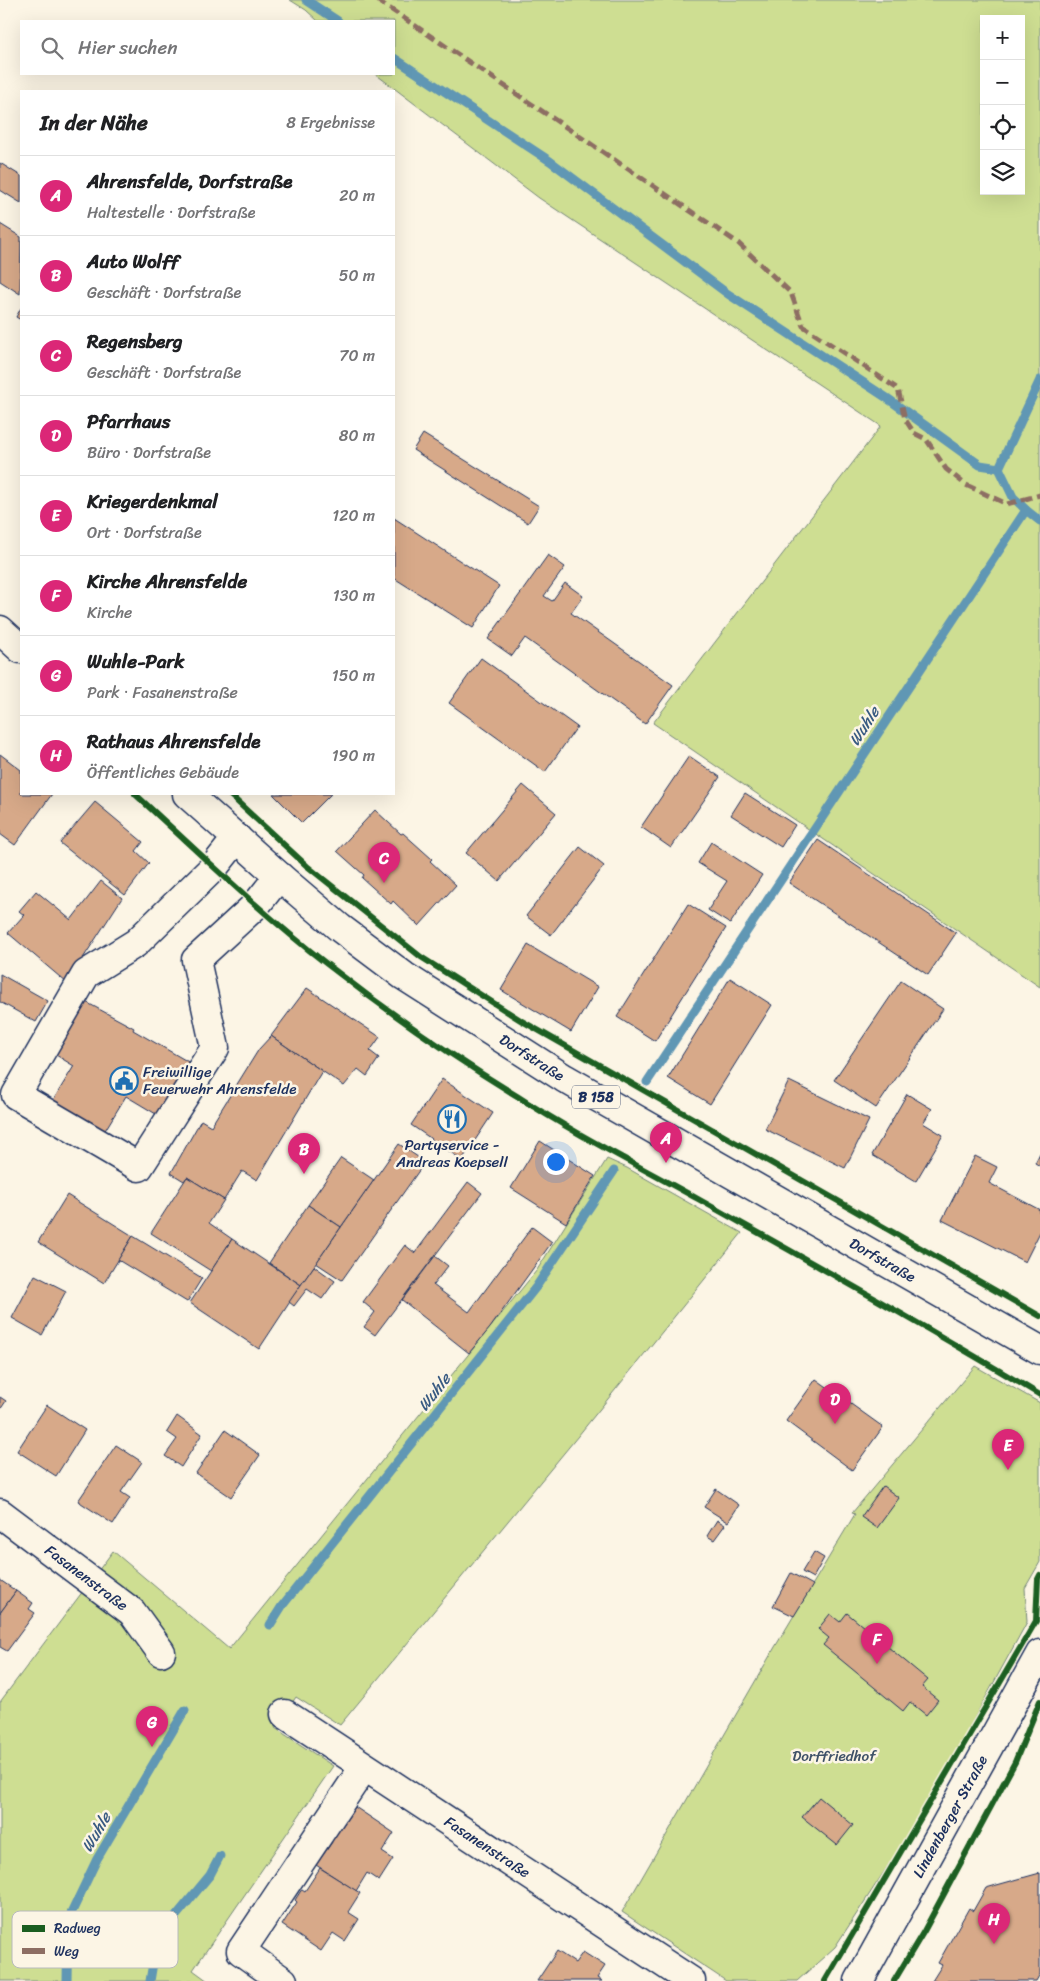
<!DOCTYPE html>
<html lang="de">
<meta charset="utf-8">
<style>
:root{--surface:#fff;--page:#f2f2f2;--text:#202124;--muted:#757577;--line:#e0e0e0;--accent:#db2777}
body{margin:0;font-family:Sriracha,sans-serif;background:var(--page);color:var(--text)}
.controls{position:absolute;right:15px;top:15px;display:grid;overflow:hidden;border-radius:0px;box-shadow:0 5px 20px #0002}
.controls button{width:45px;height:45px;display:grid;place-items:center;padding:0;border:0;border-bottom:1px solid var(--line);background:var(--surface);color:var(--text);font:25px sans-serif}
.you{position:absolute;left:555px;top:1161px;width:18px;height:18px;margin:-12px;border:4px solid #fff;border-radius:50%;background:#1a73e8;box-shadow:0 0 0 8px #1a73e833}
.badge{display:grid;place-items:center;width:32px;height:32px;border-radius:50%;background:var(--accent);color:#fff;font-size:16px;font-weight:700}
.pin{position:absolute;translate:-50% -41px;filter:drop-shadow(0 1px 2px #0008)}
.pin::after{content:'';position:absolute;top:26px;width:18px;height:15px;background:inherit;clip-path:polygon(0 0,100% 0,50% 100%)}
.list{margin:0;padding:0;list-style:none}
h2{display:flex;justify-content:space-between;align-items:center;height:65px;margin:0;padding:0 20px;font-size:21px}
h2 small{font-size:16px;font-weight:400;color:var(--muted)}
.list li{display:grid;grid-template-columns:32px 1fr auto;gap:15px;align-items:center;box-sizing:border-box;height:80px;padding:0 20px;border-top:1px solid var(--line)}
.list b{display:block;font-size:19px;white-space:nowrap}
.list p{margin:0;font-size:16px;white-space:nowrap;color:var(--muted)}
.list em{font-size:16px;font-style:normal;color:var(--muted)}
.icon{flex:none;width:28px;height:28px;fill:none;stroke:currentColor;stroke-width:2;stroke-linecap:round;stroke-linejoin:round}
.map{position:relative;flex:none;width:1040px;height:1981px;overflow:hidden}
.search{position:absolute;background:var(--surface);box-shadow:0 5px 20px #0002;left:20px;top:20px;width:375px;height:55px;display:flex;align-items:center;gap:12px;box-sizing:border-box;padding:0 18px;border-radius:0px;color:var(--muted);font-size:19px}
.panel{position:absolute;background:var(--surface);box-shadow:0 5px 20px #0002;left:20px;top:90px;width:375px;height:705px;border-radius:0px}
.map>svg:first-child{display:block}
.green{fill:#cede92;stroke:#748678;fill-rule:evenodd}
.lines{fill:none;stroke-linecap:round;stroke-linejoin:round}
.stream{stroke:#6197b4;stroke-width:9}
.building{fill:#d7a989;stroke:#1b2f5e}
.minor-casing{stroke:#1b2f5e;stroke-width:31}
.major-casing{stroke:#1b2f5e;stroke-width:31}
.minor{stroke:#fcf5e5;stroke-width:28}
.major{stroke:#fcf5e5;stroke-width:28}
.quiet{stroke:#8d6e63;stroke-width:5;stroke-dasharray:10 5;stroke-linecap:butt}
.cycleway-casing{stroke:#fcf5e5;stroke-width:9}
.cycleway{stroke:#1b5e20;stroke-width:6}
.labels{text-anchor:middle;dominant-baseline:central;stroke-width:5;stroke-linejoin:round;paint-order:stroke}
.shield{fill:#fcf5e5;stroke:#5e6a86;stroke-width:1}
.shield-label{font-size:14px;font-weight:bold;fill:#1b2f5e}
.street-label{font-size:15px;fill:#1b2f5e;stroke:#fcf5e5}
.poi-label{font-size:15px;fill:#1b2f5e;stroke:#fcf5e5;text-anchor:start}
.park-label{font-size:15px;fill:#3f5268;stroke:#fcf5e5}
.water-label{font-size:16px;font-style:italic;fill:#385a82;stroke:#fcf5e5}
.key{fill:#fcf5e5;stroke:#b8babc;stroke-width:1}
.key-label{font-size:14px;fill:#1b2f5e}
</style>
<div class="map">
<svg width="1040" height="1981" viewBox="0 0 1040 1981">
<rect width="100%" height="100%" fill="#fcf5e5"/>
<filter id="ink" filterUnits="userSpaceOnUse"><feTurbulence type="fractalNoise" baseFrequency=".02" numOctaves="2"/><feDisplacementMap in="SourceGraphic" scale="10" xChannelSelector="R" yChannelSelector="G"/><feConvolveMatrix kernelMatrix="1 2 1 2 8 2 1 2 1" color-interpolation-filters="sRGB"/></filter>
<g filter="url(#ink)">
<!-- green -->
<g class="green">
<path d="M 290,0 L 1040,0 L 1040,987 L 653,723 L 881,426 L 539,198 L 378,76 L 375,74 L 394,74 L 394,21 L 318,21 L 306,10 ZM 984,19 L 1021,19 L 1021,191 L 984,191 Z"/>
<path d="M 607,1159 L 627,1168 L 742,1233 L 578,1436 L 340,1725 L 296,1697 L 275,1728 L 333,1766 L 193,1970 L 208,1981 L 0,1981 L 0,1702 L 113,1551 L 229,1649 L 537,1270 Z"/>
<path d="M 975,1366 L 1040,1403 L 1040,1562 L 1025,1588 L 1027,1622 L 923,1812 L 835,1947 L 797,1981 L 726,1981 L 622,1912 L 775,1647 L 855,1514 L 852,1513 Z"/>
</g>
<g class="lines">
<!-- stream -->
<g class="stream">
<path d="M 306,0 L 338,21"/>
<path d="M 394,58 L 550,161 L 728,294 L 887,398 L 980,465 L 999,468"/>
<path d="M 1026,510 L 1040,521"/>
<path d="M 647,1082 L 1026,510 L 1013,497 L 999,468 L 1040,380"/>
<path d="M 270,1625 L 282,1606 L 536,1287 L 614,1171"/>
<path d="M 67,1981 L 68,1920 L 97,1859 L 185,1710"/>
<path d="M 150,1981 L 157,1939 L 210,1875 L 220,1856"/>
</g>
</g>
<!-- building -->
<g class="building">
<path d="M 0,163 L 21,176 L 21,203 L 0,190 Z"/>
<path d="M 0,224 L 21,237 L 20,294 L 0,281 Z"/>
<path d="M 21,308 L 21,320 L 16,317 Z"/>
<path d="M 423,434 L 539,506 L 528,523 L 413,450 Z"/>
<path d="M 394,518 L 499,586 L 473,628 L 394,578 Z"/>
<path d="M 548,555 L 565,567 L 544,596 L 552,601 L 565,583 L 583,596 L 571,613 L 673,685 L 645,724 L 525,638 L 512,656 L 488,639 Z"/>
<path d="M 481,658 L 577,727 L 545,772 L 449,703 Z"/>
<path d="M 0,754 L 21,770 L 21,794 L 52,794 L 15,845 L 0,834 Z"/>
<path d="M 689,756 L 720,777 L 671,848 L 641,827 Z"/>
<path d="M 523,785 L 556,813 L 499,881 L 466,853 Z"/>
<path d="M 745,793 L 795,825 L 781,847 L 731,815 Z"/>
<path d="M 273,794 L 331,794 L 302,823 Z"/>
<path d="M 95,802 L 143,842 L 136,851 L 149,863 L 125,895 L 60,843 Z"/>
<path d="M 375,810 L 401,834 L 403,833 L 432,859 L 430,861 L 456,885 L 419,926 L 393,901 L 391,904 L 362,878 L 364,875 L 337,851 Z"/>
<path d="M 818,840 L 956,933 L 928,975 L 789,883 Z"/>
<path d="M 711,842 L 762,875 L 730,924 L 708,910 L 727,881 L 698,863 Z"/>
<path d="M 580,847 L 604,866 L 551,935 L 526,916 Z"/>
<path d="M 101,881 L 122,898 L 67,983 L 8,933 L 24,915 L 19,911 L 36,891 L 71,920 Z"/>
<path d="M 688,904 L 726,928 L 655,1041 L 617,1017 Z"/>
<path d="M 528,945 L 598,987 L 571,1032 L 501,990 Z"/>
<path d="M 0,974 L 48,1001 L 36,1022 L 0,1002 Z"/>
<path d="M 730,978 L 772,1005 L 710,1104 L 668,1078 Z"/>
<path d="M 901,981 L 943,1009 L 876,1108 L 834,1080 Z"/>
<path d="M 307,988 L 380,1037 L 370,1051 L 379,1058 L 367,1076 L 358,1069 L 344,1086 L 271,1036 Z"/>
<path d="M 82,1000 L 134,1028 L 133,1030 L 192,1064 L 161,1117 L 126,1096 L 104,1132 L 52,1102 L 74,1066 L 51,1052 Z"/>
<path d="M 271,1036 L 322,1071 L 257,1180 L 242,1171 L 224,1200 L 187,1177 L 184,1181 L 171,1173 L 201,1120 L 211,1126 L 259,1049 Z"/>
<path d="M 442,1079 L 493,1113 L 462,1160 L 411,1125 Z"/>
<path d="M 789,1081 L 869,1120 L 845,1168 L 765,1129 Z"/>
<path d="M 907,1094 L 932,1109 L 923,1123 L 943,1135 L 916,1181 L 872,1155 Z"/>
<path d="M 540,1141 L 595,1176 L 566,1223 L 511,1188 Z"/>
<path d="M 399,1144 L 425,1162 L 342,1280 L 316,1263 Z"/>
<path d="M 1040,1153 L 1040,1166 L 1035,1163 Z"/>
<path d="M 975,1156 L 997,1167 L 989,1183 L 1040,1210 L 1040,1232 L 1025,1262 L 942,1220 Z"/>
<path d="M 341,1158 L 374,1180 L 341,1227 L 308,1205 Z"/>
<path d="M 187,1177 L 224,1200 L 209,1223 L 232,1239 L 211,1271 L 151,1233 Z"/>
<path d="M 468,1182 L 482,1193 L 375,1335 L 364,1327 L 375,1312 L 363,1302 L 405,1245 L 415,1253 Z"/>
<path d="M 67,1195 L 133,1236 L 104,1283 L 38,1242 Z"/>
<path d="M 308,1205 L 341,1227 L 301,1285 L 269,1263 Z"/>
<path d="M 532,1227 L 552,1242 L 490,1328 L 469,1353 L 402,1300 L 435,1256 L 448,1266 L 433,1285 L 469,1312 Z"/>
<path d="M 133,1236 L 202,1278 L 187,1302 L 118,1260 Z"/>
<path d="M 232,1239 L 301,1285 L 259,1349 L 190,1303 Z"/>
<path d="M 314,1266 L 335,1281 L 322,1299 L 307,1289 L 294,1306 L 289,1302 Z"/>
<path d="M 35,1275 L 66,1291 L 42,1335 L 12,1318 Z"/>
<path d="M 816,1379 L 883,1427 L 852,1470 L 786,1421 Z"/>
<path d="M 0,1397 L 6,1401 L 0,1410 Z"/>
<path d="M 47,1405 L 85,1430 L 56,1476 L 17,1451 Z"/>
<path d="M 177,1416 L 202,1434 L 181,1467 L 165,1456 L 177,1439 L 167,1432 Z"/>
<path d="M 225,1430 L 260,1455 L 231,1497 L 196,1473 Z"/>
<path d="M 116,1445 L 142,1462 L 121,1492 L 130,1498 L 113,1524 L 78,1501 Z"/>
<path d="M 883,1486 L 899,1498 L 877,1528 L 861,1517 Z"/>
<path d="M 716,1489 L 739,1505 L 728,1522 L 704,1507 Z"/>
<path d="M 717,1520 L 725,1525 L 714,1540 L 707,1536 Z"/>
<path d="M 814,1552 L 824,1558 L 813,1578 L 802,1572 Z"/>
<path d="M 791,1573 L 813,1585 L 794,1616 L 773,1606 Z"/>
<path d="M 0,1580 L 16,1591 L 0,1613 Z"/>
<path d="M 16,1591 L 33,1603 L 29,1609 L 35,1613 L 7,1651 L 0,1647 L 0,1613 Z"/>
<path d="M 847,1613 L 928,1680 L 922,1687 L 938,1700 L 926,1715 L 910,1702 L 903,1711 L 823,1645 L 829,1638 L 818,1629 L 830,1614 L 840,1622 Z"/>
<path d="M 819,1797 L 853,1825 L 837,1845 L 802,1817 Z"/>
<path d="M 355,1807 L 394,1833 L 382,1852 L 393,1859 L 379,1881 L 367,1873 L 356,1891 L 316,1865 L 332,1842 L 329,1840 L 337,1829 L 339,1831 Z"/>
<path d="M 320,1868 L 360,1893 L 348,1912 L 359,1919 L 345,1941 L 333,1933 L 321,1951 L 282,1925 L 297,1902 L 295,1900 L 302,1889 L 305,1891 Z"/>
<path d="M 1040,1873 L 1040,1974 L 1036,1981 L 932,1981 L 942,1965 L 938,1963 L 969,1908 L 973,1911 L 986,1888 Z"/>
<path d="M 557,1951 L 575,1963 L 583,1952 L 605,1966 L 597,1978 L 602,1981 L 537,1981 Z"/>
</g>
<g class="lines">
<defs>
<g id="minor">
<path d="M 237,838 L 214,867 L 136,943 L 86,974 L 16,1095 L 139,1167 L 215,1048 L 196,960 L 256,905 L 279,876"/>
<path id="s1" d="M 0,1513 L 132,1612 L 161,1652"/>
<path id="s2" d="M 285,1714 L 691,1981"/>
<path d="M 283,1981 L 241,1951 L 364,1767"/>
<path id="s3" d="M 859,1981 L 1040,1654"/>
</g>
<g id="major">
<path d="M 0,630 L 21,649"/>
<path id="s4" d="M 187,794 L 279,876 L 340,928 L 404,976 L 564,1078 L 1040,1350"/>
</g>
</defs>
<!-- minor casing -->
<use href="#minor" class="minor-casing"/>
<!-- major casing -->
<use href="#major" class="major-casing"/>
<!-- minor -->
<use href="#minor" class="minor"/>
<!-- major -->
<use href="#major" class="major"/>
<!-- quiet -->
<path class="quiet" d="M 377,0 L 738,243 L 791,293 L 803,326 L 898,389 L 905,419 L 914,433 L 926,439 L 946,469 L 966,485 L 1007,504 L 1040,495"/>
<defs>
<g id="cycleway">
<path d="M 135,794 C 198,852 260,912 328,965 C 388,1012 452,1056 517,1096 C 575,1134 637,1165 698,1199 C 813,1263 927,1327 1040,1395"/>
<path d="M 229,794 L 307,866 L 421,957 L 522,1021 L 1040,1316"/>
<path d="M 825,1981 L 1036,1621 L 1038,1579 L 1040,1575"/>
<path d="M 894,1981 L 924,1931 L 1015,1762 L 1040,1701"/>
</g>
</defs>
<!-- cycleway casing -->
<use href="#cycleway" class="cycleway-casing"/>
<!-- cycleway -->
<use href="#cycleway" class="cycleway"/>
</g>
</g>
<!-- icons -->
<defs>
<symbol id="civic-ring" viewBox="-11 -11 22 22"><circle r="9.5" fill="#fcf5e5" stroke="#1f6fb2" stroke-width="1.5"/><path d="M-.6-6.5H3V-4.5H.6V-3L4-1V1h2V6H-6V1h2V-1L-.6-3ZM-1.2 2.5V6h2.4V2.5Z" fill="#1f6fb2"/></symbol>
<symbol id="restaurant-ring" viewBox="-11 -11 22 22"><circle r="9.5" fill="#fcf5e5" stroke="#1f6fb2" stroke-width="1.5"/><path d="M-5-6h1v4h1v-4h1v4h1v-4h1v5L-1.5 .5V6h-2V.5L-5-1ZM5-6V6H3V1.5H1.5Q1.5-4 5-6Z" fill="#1f6fb2"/></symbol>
</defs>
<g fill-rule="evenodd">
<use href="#civic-ring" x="108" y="1065" width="32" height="32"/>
<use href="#restaurant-ring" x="436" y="1103" width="32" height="32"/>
</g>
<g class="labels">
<!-- shield labels -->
<rect class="shield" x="572" y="1085.5" width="48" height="23" rx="4"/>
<g class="shield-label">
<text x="596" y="1097">B 158</text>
</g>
<!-- street labels -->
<g class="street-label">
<text stroke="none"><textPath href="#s4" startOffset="435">Dorfstraße</textPath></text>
<text stroke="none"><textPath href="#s4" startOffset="840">Dorfstraße</textPath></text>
<text stroke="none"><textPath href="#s1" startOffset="108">Fasanenstraße</textPath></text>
<text stroke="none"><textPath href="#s3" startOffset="188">Lindenberger Straße</textPath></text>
<text stroke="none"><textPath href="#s2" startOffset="242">Fasanenstraße</textPath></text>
</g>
<!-- poi labels -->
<g class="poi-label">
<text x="143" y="1072">Freiwillige<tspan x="143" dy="17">Feuerwehr Ahrensfelde</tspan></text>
<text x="452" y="1145" text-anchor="middle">Partyservice -<tspan x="452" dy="17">Andreas Koepsell</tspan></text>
</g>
<!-- park labels -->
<g class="park-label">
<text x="834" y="1756">Dorffriedhof</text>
</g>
<!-- water labels -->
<g class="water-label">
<text transform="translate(864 726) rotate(-57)">Wuhle</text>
<text transform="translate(434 1392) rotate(-52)">Wuhle</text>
<text transform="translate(96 1832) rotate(-60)">Wuhle</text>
</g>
</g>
<!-- legend -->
<rect x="12" y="1911" width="166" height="57" rx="8" class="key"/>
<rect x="22" y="1925" width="23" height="7" fill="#1b5e20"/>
<rect x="22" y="1948" width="23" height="6" fill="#8d6e63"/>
<g class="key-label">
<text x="54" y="1933">Radweg</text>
<text x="54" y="1956">Weg</text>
</g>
</svg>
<div class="controls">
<button>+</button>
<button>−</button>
<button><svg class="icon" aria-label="locate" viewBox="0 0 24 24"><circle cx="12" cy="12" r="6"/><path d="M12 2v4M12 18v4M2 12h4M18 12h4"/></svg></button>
<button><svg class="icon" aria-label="layers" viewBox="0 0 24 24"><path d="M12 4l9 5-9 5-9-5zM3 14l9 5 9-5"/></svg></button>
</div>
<div class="you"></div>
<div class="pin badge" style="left:666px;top:1163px">A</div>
<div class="pin badge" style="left:304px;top:1174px">B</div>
<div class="pin badge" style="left:384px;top:883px">C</div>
<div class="pin badge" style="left:835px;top:1424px">D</div>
<div class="pin badge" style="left:1008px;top:1470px">E</div>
<div class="pin badge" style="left:877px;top:1664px">F</div>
<div class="pin badge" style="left:152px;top:1747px">G</div>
<div class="pin badge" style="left:994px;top:1944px">H</div>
<div class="search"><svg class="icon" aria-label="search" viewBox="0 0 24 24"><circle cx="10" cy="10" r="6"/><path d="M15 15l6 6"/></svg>Hier suchen</div>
<section class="panel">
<h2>In der Nähe<small>8 Ergebnisse</small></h2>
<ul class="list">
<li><span class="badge">A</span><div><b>Ahrensfelde, Dorfstraße</b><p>Haltestelle · Dorfstraße</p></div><em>20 m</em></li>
<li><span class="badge">B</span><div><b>Auto Wolff</b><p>Geschäft · Dorfstraße</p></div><em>50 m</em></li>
<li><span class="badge">C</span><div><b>Regensberg</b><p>Geschäft · Dorfstraße</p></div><em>70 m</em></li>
<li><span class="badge">D</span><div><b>Pfarrhaus</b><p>Büro · Dorfstraße</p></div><em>80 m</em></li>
<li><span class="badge">E</span><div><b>Kriegerdenkmal</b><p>Ort · Dorfstraße</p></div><em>120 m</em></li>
<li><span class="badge">F</span><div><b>Kirche Ahrensfelde</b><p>Kirche</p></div><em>130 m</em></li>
<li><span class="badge">G</span><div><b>Wuhle-Park</b><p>Park · Fasanenstraße</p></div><em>150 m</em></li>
<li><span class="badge">H</span><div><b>Rathaus Ahrensfelde</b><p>Öffentliches Gebäude</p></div><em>190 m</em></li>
</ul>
</section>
</div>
